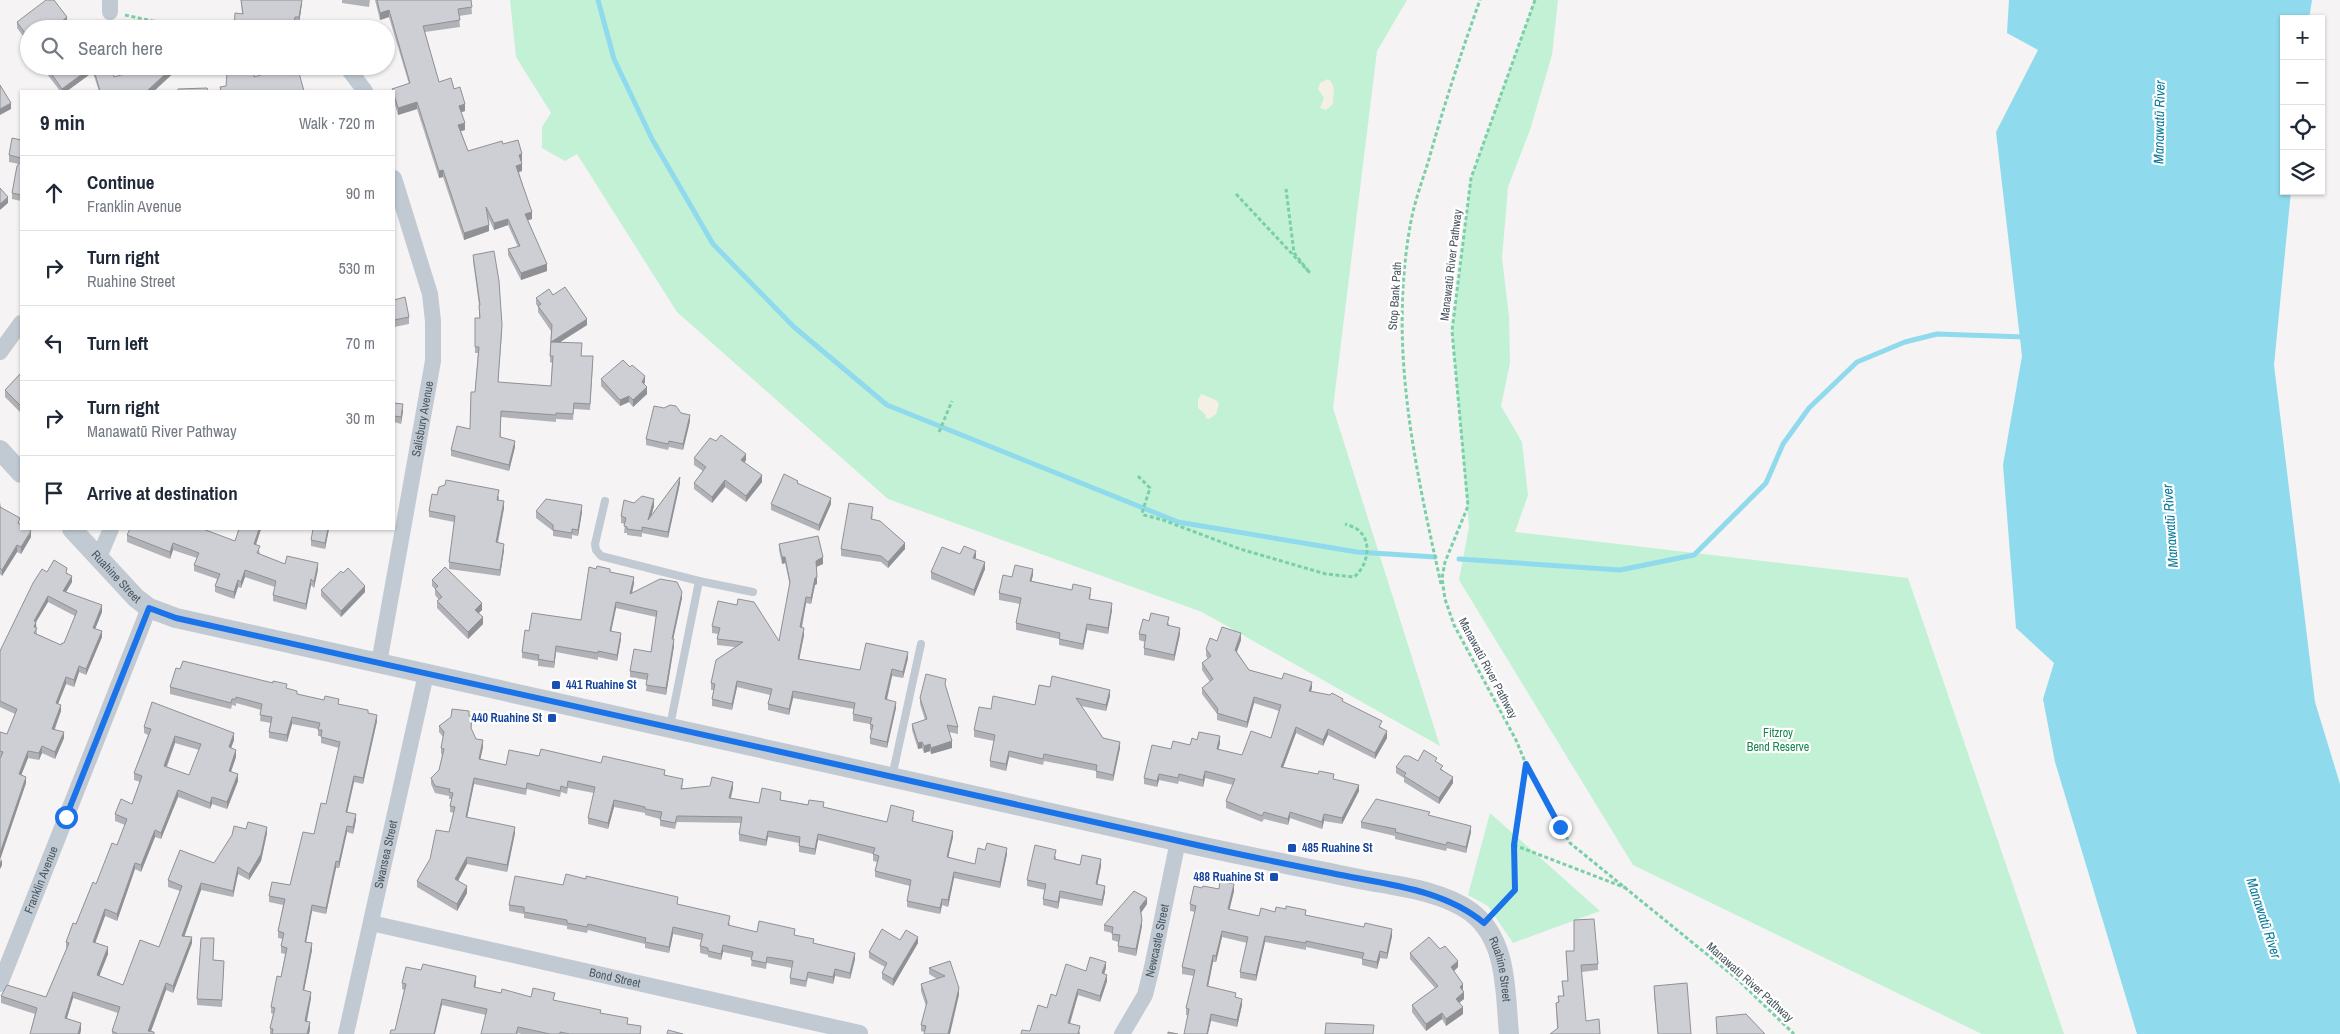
<!DOCTYPE html>
<meta charset="utf-8">
<style>
:root{--surface:#fff;--page:#f6f6f7;--text:#1f2937;--muted:#747a83;--line:#e0e1e3}
body{margin:0;font-family:"Archivo Narrow",sans-serif;background:var(--page);color:var(--text)}
.controls{position:absolute;right:15px;top:15px;display:grid;overflow:hidden;border-radius:0px;box-shadow:0 1px 4px #0004}
.controls button{width:45px;height:45px;display:grid;place-items:center;padding:0;border:0;border-bottom:1px solid var(--line);background:var(--surface);color:var(--text);font:25px sans-serif}
.stop{position:absolute;width:15px;height:15px;margin:-11px;border:4px solid #1a73e8;border-radius:50%;background:#fff}
.stop.end{background:#1a73e8;border-color:#fff;box-shadow:0 1px 5px #0008}
.list{margin:0;padding:0;list-style:none}
h2{display:flex;justify-content:space-between;align-items:center;height:65px;margin:0;padding:0 20px;font-size:21px}
h2 small{font-size:16px;font-weight:400;color:var(--muted)}
.list li{display:grid;grid-template-columns:32px 1fr auto;gap:15px;align-items:center;box-sizing:border-box;height:75px;padding:0 20px;border-top:1px solid var(--line)}
.list b{display:block;font-size:19px;white-space:nowrap}
.list p{margin:0;font-size:16px;white-space:nowrap;color:var(--muted)}
.list em{font-size:16px;font-style:normal;color:var(--muted)}
.icon{flex:none;width:28px;height:28px;fill:none;stroke:currentColor;stroke-width:2;stroke-linecap:round;stroke-linejoin:round}
.map{position:relative;flex:none;width:2340px;height:1034px;overflow:hidden}
.search{position:absolute;background:var(--surface);box-shadow:0 1px 4px #0004;left:20px;top:20px;width:375px;height:55px;display:flex;align-items:center;gap:12px;box-sizing:border-box;padding:0 18px;border-radius:28px;color:var(--muted);font-size:19px}
.panel{position:absolute;background:var(--surface);box-shadow:0 1px 4px #0004;left:20px;top:90px;width:375px;height:440px;border-radius:0px}
.map>svg:first-child{display:block}
.green{fill:#c3f1d5}
.sand{fill:#f5f0e5}
.water{fill:#90daee}
.lines{fill:none;stroke-linecap:round;stroke-linejoin:round}
.stream{stroke:#90daee;stroke-width:5}
.path{stroke:#7ad0a6;stroke-width:3;stroke-dasharray:4 2.5;stroke-linecap:butt}
.service{stroke:#c1cad2;stroke-width:8}
.minor{stroke:#c1cad2;stroke-width:16}
.tertiary{stroke:#c1cad2;stroke-width:20}
.wall{fill:#b0b2b7;fill-rule:evenodd}
.shaded-wall{fill:#909195}
.building{fill:#cdcfd5;stroke:#909195;fill-rule:evenodd}
.route{stroke:#1a73e8;stroke-width:6}
.transit-dot{fill:#1a4fb4;stroke:#fff;stroke-width:2}
.labels{text-anchor:middle;dominant-baseline:central;stroke-width:4.5;stroke-linejoin:round;paint-order:stroke}
.street-label{font-size:12px;fill:#4a5661;stroke:#fff}
.transit-label{font-size:12px;font-weight:bold;fill:#164399;stroke:#fff;text-anchor:start}
.park-label{font-size:12px;fill:#17864f;stroke:#fff}
.water-label{font-size:14px;font-style:italic;fill:#0c7c9b;stroke:#fff}
</style>
<div class="map">
<svg width="2340" height="1034" viewBox="0 0 2340 1034">
<rect width="100%" height="100%" fill="#f5f3f3"/>
<!-- green -->
<g class="green">
<path d="M 510,0 L 1407,0 L 1377,51 L 1333,408 L 1440,746 L 1202,612 L 888,499 L 677,312 L 577,154 L 565,161 L 542,148 L 542,127 L 551,113 L 516,57 Z"/>
<path d="M 1535,0 L 1558,0 L 1552,55 L 1530,130 L 1508,187 L 1502,258 L 1509,316 L 1510,363 L 1501,406 L 1522,442 L 1528,495 L 1515,532 L 1908,578 L 2064,1034 L 1982,1034 L 1633,865 L 1459,580 L 1469,527 L 1452,331 L 1471,178 Z"/>
<path d="M 1490,813 L 1600,911 L 1513,943 L 1488,906 L 1468,895 Z"/>
</g>
<!-- sand -->
<g class="sand">
<path d="M 1328,79 C 1337,86 1333,95 1333,104 L 1326,110 L 1320,108 L 1324,98 L 1318,89 L 1320,83 Z"/>
<path d="M 1201,394 L 1216,400 L 1219,404 L 1216,414 L 1209,419 L 1206,418 L 1205,414 L 1198,408 L 1198,400 Z"/>
</g>
<!-- water -->
<path class="water" d="M 2009,0 L 2312,0 L 2309,19 L 2284,19 L 2284,191 L 2291,191 L 2274,365 L 2315,702 L 2340,784 L 2340,1034 L 2137,1034 L 2055,762 L 2043,699 L 2054,663 L 2016,628 L 2003,465 L 2022,356 L 1996,132 L 2038,50 L 2007,33 Z"/>
<g class="lines">
<!-- stream -->
<g class="stream">
<path d="M 598,0 L 614,59 L 652,139 L 713,244 L 794,327 L 887,405 L 1178,522 L 1357,552 L 1435,557"/>
<path d="M 1459,559 L 1620,570 L 1694,555 L 1766,483 L 1783,444 L 1809,408 L 1857,362 L 1905,342 L 1937,334 L 2025,337"/>
</g>
<!-- path -->
<g class="path">
<path d="M 1535,0 L 1471,178 L 1452,331 L 1468,506 L 1445,562 L 1442,578 L 1445,599 L 1454,625 L 1516,740 L 1526,764 L 1550,811 L 1570,843 L 1736,978 L 1794,1034"/>
<path d="M 125,15 L 189,29"/>
<path d="M 1236,194 L 1310,273 L 1294,253 L 1286,189"/>
<path d="M 939,432 L 952,401"/>
<path d="M 1138,476 L 1150,488 L 1142,513 L 1144,515 L 1163,520 L 1240,549 L 1326,574 L 1354,577 C 1366,568 1372,546 1362,534 C 1358,528 1351,526 1345,524"/>
<path d="M 1441,584 C 1414,462 1388,345 1411,221 C 1415,200 1423,179 1429,159 C 1444,105 1461,53 1480,0"/>
<path d="M 1514,845 L 1626,888"/>
<path d="M 1494,911 L 1515,890 L 1514,845 L 1526,765"/>
</g>
<!-- service -->
<g class="service">
<path d="M 605,501 L 595,544 L 596,550 L 601,556 L 699,581 L 753,592"/>
<path d="M 670,726 L 699,581"/>
<path d="M 892,777 L 921,644"/>
</g>
<!-- minor -->
<g class="minor">
<path d="M 110,0 L 110,12"/>
<path d="M 346,66 L 365,91"/>
<path d="M 0,352 L 21,323"/>
<path d="M 99,557 L 111,529"/>
<path id="s1" d="M 379,663 L 433,361 L 433,321 L 430,294 L 394,178"/>
<path id="s2" d="M 371,923 L 860,1033"/>
<path id="s3" d="M 0,984 L 149,608"/>
<path id="s4" d="M 346,1034 L 426,674"/>
<path id="s5" d="M 1122,1034 L 1145,995 L 1152,967 L 1178,841"/>
</g>
<!-- tertiary -->
<g class="tertiary">
<path d="M 0,450 L 21,473"/>
<path id="s6" d="M 72,529 L 136,598 L 149,608 L 176,618 C 508,691 840,766 1172,840 C 1234,854 1297,866 1359,879 C 1395,886 1441,890 1471,912 C 1508,940 1505,992 1509,1034"/>
</g>
</g>
<!-- wall -->
<g class="wall">
<path d="M 241,0 L 302,0 L 299,24 L 295,23 L 294,29 L 234,29 L 242,14 Z"/>
<path d="M 342,0 L 370,0 L 369,7 L 342,3 Z"/>
<path d="M 375,0 L 471,0 L 472,14 L 459,16 L 460,27 L 425,32 L 439,82 L 454,89 L 465,111 L 461,112 L 465,130 L 461,131 L 468,151 L 503,144 L 522,161 L 521,161 L 522,171 L 519,172 L 532,219 L 528,220 L 547,271 L 521,280 L 508,255 L 508,249 L 518,247 L 508,225 L 494,230 L 488,217 L 489,231 L 464,240 L 443,177 L 439,178 L 417,109 L 398,115 L 394,101 L 394,91 L 392,91 L 392,89 L 409,84 L 389,17 L 380,20 Z"/>
<path d="M 17,22 L 67,24 L 61,29 L 29,29 L 29,49 L 23,41 L 23,36 L 17,28 Z"/>
<path d="M 41,66 L 93,66 L 93,72 L 67,91 L 60,91 Z"/>
<path d="M 147,66 L 181,66 L 154,91 L 99,91 L 93,73 L 93,67 L 114,77 L 148,68 Z"/>
<path d="M 21,140 L 21,201 L 12,199 L 12,193 L 19,164 L 9,162 L 9,155 Z"/>
<path d="M 473,255 L 502,332 L 498,382 L 551,386 L 552,363 L 550,362 L 550,356 L 551,331 L 538,312 L 538,307 L 536,304 L 536,298 L 553,295 L 587,325 L 560,342 L 593,363 L 590,410 L 574,409 L 573,420 L 556,419 L 556,422 L 501,417 L 501,437 L 515,447 L 509,471 L 451,456 L 451,450 L 470,429 L 475,392 L 478,353 L 475,353 L 475,318 L 479,318 L 479,305 L 473,261 Z"/>
<path d="M 394,300 L 409,317 L 409,324 L 394,327 Z"/>
<path d="M 21,373 L 21,413 L 5,397 L 5,390 Z"/>
<path d="M 601,379 L 645,382 L 644,384 L 647,394 L 633,407 L 629,402 L 620,406 L 601,386 Z"/>
<path d="M 394,403 L 403,411 L 401,424 L 394,422 Z"/>
<path d="M 690,421 L 683,450 L 669,447 L 668,450 L 646,445 L 646,439 Z"/>
<path d="M 716,441 L 746,460 L 744,463 L 762,482 L 746,502 L 725,487 L 712,503 L 694,489 L 694,483 L 703,471 L 694,465 L 694,458 Z"/>
<path d="M 680,483 L 668,538 L 642,533 L 642,537 L 627,535 L 627,533 L 624,533 L 625,524 L 621,523 L 621,516 L 634,503 L 654,506 L 651,517 Z"/>
<path d="M 798,483 L 831,504 L 819,531 L 771,510 L 771,504 Z"/>
<path d="M 437,495 L 499,496 L 499,500 L 504,508 L 498,543 L 504,550 L 500,576 L 449,569 L 449,562 L 454,522 L 429,517 L 429,511 Z"/>
<path d="M 0,502 L 1,507 L 20,524 L 31,537 L 21,554 L 17,552 L 2,576 L 0,574 Z"/>
<path d="M 536,511 L 582,512 L 578,536 L 572,535 L 572,539 L 553,536 L 553,531 L 536,518 Z"/>
<path d="M 873,514 L 872,520 L 905,549 L 888,568 L 881,562 L 841,556 L 841,549 Z"/>
<path d="M 239,529 L 261,529 L 256,545 L 260,553 L 259,554 L 285,564 L 318,569 L 314,588 L 311,585 L 306,610 L 273,601 L 273,595 L 275,587 L 245,577 L 241,588 L 238,587 L 234,599 L 215,592 L 215,586 L 217,579 L 194,571 L 194,565 L 197,558 L 173,550 L 170,559 L 127,542 L 127,535 L 235,541 Z"/>
<path d="M 329,529 L 325,549 L 311,546 L 311,540 Z"/>
<path d="M 779,544 L 823,564 L 816,567 L 817,584 L 815,585 L 811,604 L 806,603 L 802,628 L 804,635 L 799,659 L 860,670 L 908,658 L 903,678 L 892,676 L 887,700 L 896,708 L 887,748 L 870,744 L 870,738 L 872,731 L 870,730 L 870,724 L 853,721 L 853,714 L 854,709 L 793,698 L 789,715 L 768,710 L 768,704 L 770,695 L 737,687 L 732,710 L 712,706 L 712,699 L 714,690 L 711,690 L 711,683 L 735,647 L 717,645 L 717,639 L 718,634 L 712,633 L 712,626 L 779,641 L 790,586 L 785,563 L 782,564 L 779,550 Z"/>
<path d="M 960,554 L 976,557 L 975,559 L 985,569 L 974,596 L 931,579 L 931,572 Z"/>
<path d="M 47,572 L 67,573 L 72,582 L 66,592 L 102,612 L 95,629 L 102,637 L 86,675 L 79,672 L 74,687 L 66,684 L 58,704 L 61,711 L 55,729 L 64,738 L 55,759 L 42,753 L 39,760 L 28,758 L 21,775 L 26,783 L 0,858 L 2,865 L 0,869 L 1,758 L 0,757 L 0,732 L 7,734 L 15,714 L 0,707 L 0,651 ZM 48,602 L 75,616 L 64,643 L 61,645 L 37,634 L 36,622 Z"/>
<path d="M 610,572 L 634,583 L 632,594 L 682,598 L 673,639 L 674,646 L 666,695 L 646,691 L 647,680 L 630,677 L 630,671 L 651,652 L 656,617 L 616,608 L 611,631 L 621,639 L 617,661 L 598,657 L 598,660 L 556,652 L 554,668 L 538,666 L 538,661 L 522,658 L 522,652 L 529,631 L 581,620 Z"/>
<path d="M 1033,575 L 1031,581 L 1091,594 L 1090,599 L 1112,610 L 1108,634 L 1087,630 L 1083,650 L 1059,645 L 1059,639 L 1016,630 L 1016,623 L 1020,604 L 999,600 L 999,593 L 1012,577 Z"/>
<path d="M 432,580 L 482,610 L 479,613 L 483,624 L 468,639 L 437,608 L 437,601 L 439,600 L 435,595 L 435,589 L 432,586 Z"/>
<path d="M 321,590 L 365,592 L 341,617 L 321,596 Z"/>
<path d="M 1169,623 L 1169,625 L 1180,634 L 1174,661 L 1144,655 L 1144,648 L 1145,642 L 1139,640 L 1139,634 Z"/>
<path d="M 1241,640 L 1237,652 L 1249,670 L 1312,688 L 1311,691 L 1343,702 L 1382,728 L 1387,738 L 1375,759 L 1328,735 L 1323,746 L 1296,733 L 1283,767 L 1334,779 L 1359,791 L 1342,824 L 1324,821 L 1322,829 L 1290,818 L 1288,825 L 1264,819 L 1262,822 L 1226,808 L 1226,801 L 1233,785 L 1205,778 L 1203,787 L 1179,781 L 1178,784 L 1159,780 L 1157,787 L 1144,784 L 1144,778 L 1171,749 L 1190,745 L 1197,740 L 1220,743 L 1218,750 L 1242,755 L 1271,738 L 1279,711 L 1254,703 L 1247,728 L 1217,720 L 1217,714 L 1202,694 L 1202,688 L 1210,682 L 1202,670 L 1202,663 L 1208,659 L 1206,656 L 1206,649 Z"/>
<path d="M 180,669 L 287,688 L 297,694 L 339,704 L 368,713 L 377,721 L 363,784 L 354,782 L 347,812 L 356,820 L 353,834 L 347,832 L 339,868 L 336,868 L 326,914 L 312,911 L 306,942 L 312,950 L 304,990 L 311,998 L 307,1022 L 310,1029 L 309,1034 L 270,1034 L 270,1028 L 273,1014 L 271,1013 L 271,1007 L 281,977 L 285,954 L 281,953 L 281,946 L 283,939 L 278,938 L 278,931 L 283,905 L 269,902 L 269,896 L 290,885 L 314,834 L 326,804 L 339,748 L 321,743 L 321,736 L 318,736 L 318,729 L 292,724 L 287,742 L 269,738 L 269,732 L 271,723 L 260,721 L 261,710 L 236,703 L 236,706 L 232,705 L 231,709 L 170,694 L 170,687 Z"/>
<path d="M 1039,685 L 1110,696 L 1106,711 L 1081,706 L 1103,738 L 1120,748 L 1113,781 L 1096,778 L 1096,771 L 1044,761 L 1043,765 L 1009,757 L 1006,771 L 990,767 L 990,761 L 994,741 L 974,737 L 974,730 L 991,709 L 1035,705 Z"/>
<path d="M 946,686 L 945,687 L 958,727 L 958,734 L 949,732 L 952,748 L 931,754 L 930,751 L 924,753 L 922,748 L 918,749 L 912,730 L 912,724 L 925,720 L 920,704 L 920,698 Z"/>
<path d="M 469,716 L 472,722 L 471,730 L 476,739 L 483,747 L 480,759 L 506,765 L 539,756 L 601,763 L 665,775 L 683,785 L 682,788 L 733,788 L 731,798 L 759,803 L 781,798 L 781,800 L 824,807 L 887,822 L 914,817 L 913,821 L 953,837 L 948,857 L 975,864 L 1007,854 L 1000,888 L 954,878 L 948,907 L 942,905 L 940,914 L 907,907 L 907,901 L 910,886 L 875,877 L 875,871 L 877,862 L 873,861 L 873,854 L 818,840 L 815,855 L 799,852 L 799,843 L 768,837 L 766,846 L 739,841 L 739,834 L 741,823 L 677,822 L 675,829 L 660,826 L 660,819 L 645,815 L 645,813 L 614,807 L 608,829 L 588,824 L 588,818 L 594,793 L 568,788 L 567,794 L 561,792 L 560,797 L 527,789 L 526,795 L 474,784 L 467,817 L 515,833 L 507,872 L 467,864 L 458,881 L 467,893 L 457,911 L 417,887 L 417,881 L 449,832 L 454,813 L 450,812 L 450,806 L 452,799 L 449,799 L 449,796 L 435,793 L 431,784 L 431,778 L 439,770 L 442,755 L 441,754 L 441,748 L 443,737 L 439,732 L 439,726 Z"/>
<path d="M 144,727 L 234,740 L 231,748 L 236,757 L 231,772 L 238,781 L 227,809 L 212,804 L 210,809 L 178,797 L 161,839 L 155,837 L 141,872 L 135,869 L 117,921 L 105,916 L 95,943 L 108,954 L 99,976 L 123,985 L 159,947 L 180,891 L 168,887 L 168,880 L 214,863 L 267,833 L 261,861 L 249,880 L 238,874 L 233,897 L 201,890 L 184,936 L 192,943 L 173,993 L 166,990 L 151,1031 L 154,1034 L 112,1034 L 112,1031 L 118,1013 L 73,998 L 67,1018 L 81,1030 L 80,1034 L 30,1034 L 35,1014 L 1,1003 L 1,996 L 46,997 L 67,949 L 66,949 L 66,942 L 117,845 L 125,825 L 115,821 L 115,814 L 132,804 L 140,782 L 134,780 L 134,773 L 148,735 L 144,733 ZM 175,743 L 199,750 L 189,775 L 167,767 Z"/>
<path d="M 1418,761 L 1437,763 L 1453,783 L 1439,804 L 1404,782 L 1404,778 L 1396,773 L 1396,767 Z"/>
<path d="M 1430,816 L 1471,832 L 1466,853 L 1447,848 L 1446,851 L 1395,839 L 1395,836 L 1361,828 L 1361,822 Z"/>
<path d="M 1056,856 L 1056,859 L 1080,865 L 1101,866 L 1097,885 L 1105,892 L 1102,906 L 1060,898 L 1058,909 L 1043,905 L 1043,899 L 1045,890 L 1027,886 L 1027,880 Z"/>
<path d="M 563,885 L 678,905 L 730,923 L 729,926 L 757,932 L 795,936 L 855,959 L 850,979 L 835,976 L 833,984 L 808,978 L 806,987 L 790,984 L 790,978 L 792,968 L 767,963 L 766,969 L 751,966 L 752,958 L 723,952 L 721,960 L 708,957 L 708,955 L 700,953 L 700,946 L 701,940 L 673,934 L 669,953 L 645,948 L 645,944 L 588,930 L 587,933 L 567,929 L 567,926 L 524,918 L 524,914 L 509,911 L 509,905 Z"/>
<path d="M 1202,888 L 1234,891 L 1229,910 L 1259,916 L 1275,912 L 1306,915 L 1392,936 L 1387,959 L 1380,958 L 1377,969 L 1362,965 L 1362,959 L 1306,947 L 1306,950 L 1265,942 L 1256,981 L 1240,978 L 1240,972 L 1247,943 L 1222,937 L 1216,962 L 1213,962 L 1208,986 L 1236,997 L 1242,1005 L 1237,1027 L 1186,1015 L 1186,1008 L 1194,976 L 1182,974 L 1182,967 L 1195,912 L 1190,911 L 1190,904 Z"/>
<path d="M 1147,904 L 1141,913 L 1142,926 L 1136,956 L 1118,952 L 1118,942 L 1112,940 L 1112,933 L 1104,931 L 1104,925 Z"/>
<path d="M 900,940 L 918,943 L 893,986 L 882,979 L 882,973 L 885,967 L 869,958 L 869,952 Z"/>
<path d="M 1440,949 L 1458,967 L 1454,971 L 1463,990 L 1463,991 L 1464,999 L 1459,1003 L 1463,1014 L 1446,1026 L 1442,1019 L 1426,1031 L 1412,1012 L 1412,1005 L 1435,988 L 1410,959 L 1410,953 Z"/>
<path d="M 1566,951 L 1598,964 L 1598,970 L 1582,972 L 1557,1029 L 1556,1003 L 1558,1003 L 1558,996 L 1563,996 L 1562,981 L 1568,981 Z"/>
<path d="M 214,960 L 224,961 L 222,1007 L 197,1005 L 197,999 Z"/>
<path d="M 950,961 L 959,995 L 924,1032 L 921,1031 L 921,1025 L 926,1006 L 921,991 L 921,984 L 937,979 L 929,974 L 929,968 Z"/>
<path d="M 1106,968 L 1104,974 L 1107,981 L 1100,1002 L 1078,995 L 1070,1024 L 1080,1032 L 1080,1034 L 1021,1034 L 1030,1031 L 1056,996 L 1086,971 Z"/>
<path d="M 476,982 L 475,988 L 501,993 L 531,997 L 554,1000 L 601,1013 L 628,1024 L 641,1033 L 641,1034 L 521,1034 L 518,1033 L 518,1034 L 481,1034 L 486,1015 L 442,1005 L 395,1030 L 404,990 L 402,989 L 402,983 Z"/>
<path d="M 1654,986 L 1691,1034 L 1658,1034 L 1654,995 Z"/>
</g>
<!-- shaded-wall -->
<g class="shaded-wall">
<path d="M 302,0 L 302,4 L 299,24 L 299,17 Z"/>
<path d="M 389,10 L 389,17 L 380,20 L 380,13 Z"/>
<path d="M 67,17 L 67,24 L 61,29 L 57,29 L 57,25 Z"/>
<path d="M 93,66 L 93,72 L 67,91 L 62,91 L 62,89 Z"/>
<path d="M 174,66 L 181,66 L 154,91 L 147,91 Z"/>
<path d="M 417,102 L 417,109 L 398,115 L 398,108 Z"/>
<path d="M 11,103 L 11,109 L 0,115 L 0,109 Z"/>
<path d="M 465,104 L 465,111 L 459,113 L 459,106 Z"/>
<path d="M 465,123 L 465,130 L 458,132 L 458,125 Z"/>
<path d="M 522,154 L 522,161 L 519,162 L 519,155 Z"/>
<path d="M 522,164 L 522,171 L 516,173 L 516,166 Z"/>
<path d="M 443,170 L 443,177 L 439,178 L 439,171 Z"/>
<path d="M 8,197 L 8,203 L 0,210 L 0,204 Z"/>
<path d="M 532,212 L 532,219 L 525,221 L 525,214 Z"/>
<path d="M 508,219 L 508,225 L 494,230 L 494,223 Z"/>
<path d="M 489,225 L 489,231 L 464,240 L 464,233 Z"/>
<path d="M 547,264 L 547,271 L 521,280 L 521,273 Z"/>
<path d="M 587,319 L 587,325 L 551,348 L 551,342 Z"/>
<path d="M 645,376 L 645,382 L 642,388 L 642,382 Z"/>
<path d="M 647,387 L 647,394 L 633,407 L 633,400 Z"/>
<path d="M 629,396 L 629,402 L 620,406 L 620,400 Z"/>
<path d="M 403,404 L 403,411 L 401,424 L 401,417 Z"/>
<path d="M 690,415 L 690,421 L 683,450 L 683,444 Z"/>
<path d="M 515,441 L 515,447 L 509,471 L 509,465 Z"/>
<path d="M 746,454 L 746,460 L 741,467 L 741,460 Z"/>
<path d="M 762,475 L 762,482 L 746,502 L 746,496 Z"/>
<path d="M 680,477 L 680,483 L 668,538 L 668,532 Z"/>
<path d="M 725,480 L 725,487 L 712,503 L 712,497 Z"/>
<path d="M 831,498 L 831,504 L 819,531 L 819,525 Z"/>
<path d="M 654,499 L 654,506 L 648,527 L 648,520 Z"/>
<path d="M 504,501 L 504,508 L 496,549 L 496,542 Z"/>
<path d="M 582,505 L 582,512 L 578,536 L 578,530 Z"/>
<path d="M 259,529 L 261,529 L 254,550 L 254,544 Z"/>
<path d="M 328,529 L 329,529 L 325,549 L 325,543 Z"/>
<path d="M 31,531 L 31,537 L 21,554 L 21,547 Z"/>
<path d="M 173,543 L 173,550 L 170,559 L 170,552 Z"/>
<path d="M 905,543 L 905,549 L 888,568 L 888,562 Z"/>
<path d="M 504,544 L 504,550 L 500,576 L 500,570 Z"/>
<path d="M 17,545 L 17,552 L 2,576 L 2,570 Z"/>
<path d="M 976,551 L 976,557 L 973,564 L 973,558 Z"/>
<path d="M 782,557 L 785,557 L 785,563 L 782,564 Z"/>
<path d="M 823,557 L 823,564 L 816,567 L 816,561 Z"/>
<path d="M 985,562 L 985,569 L 974,596 L 974,590 Z"/>
<path d="M 318,563 L 318,569 L 314,588 L 314,582 Z"/>
<path d="M 1033,569 L 1033,575 L 1030,587 L 1030,581 Z"/>
<path d="M 245,570 L 245,577 L 241,588 L 241,582 Z"/>
<path d="M 72,576 L 72,582 L 63,597 L 63,591 Z"/>
<path d="M 634,577 L 634,583 L 630,601 L 630,594 Z"/>
<path d="M 817,577 L 817,584 L 815,585 L 811,604 L 811,598 L 815,578 Z"/>
<path d="M 311,579 L 311,585 L 306,610 L 306,604 Z"/>
<path d="M 238,580 L 238,587 L 234,599 L 234,592 Z"/>
<path d="M 365,586 L 365,592 L 341,617 L 341,611 Z"/>
<path d="M 682,592 L 682,598 L 672,645 L 672,639 Z"/>
<path d="M 48,596 L 48,602 L 36,622 L 36,628 L 34,633 L 34,621 Z"/>
<path d="M 806,597 L 806,603 L 800,634 L 800,627 Z"/>
<path d="M 616,602 L 616,608 L 610,637 L 610,631 Z"/>
<path d="M 482,603 L 482,610 L 475,616 L 475,610 Z"/>
<path d="M 1112,603 L 1112,610 L 1108,634 L 1108,628 Z"/>
<path d="M 102,605 L 102,612 L 93,634 L 93,628 Z"/>
<path d="M 483,617 L 483,624 L 468,639 L 468,632 Z"/>
<path d="M 1087,624 L 1087,630 L 1083,650 L 1083,644 Z"/>
<path d="M 804,628 L 804,635 L 798,666 L 798,659 Z"/>
<path d="M 1180,628 L 1180,634 L 1174,661 L 1174,655 Z"/>
<path d="M 102,631 L 102,637 L 86,675 L 86,669 Z"/>
<path d="M 621,633 L 621,639 L 617,661 L 617,655 Z"/>
<path d="M 1241,633 L 1241,640 L 1235,656 L 1235,650 Z"/>
<path d="M 674,639 L 674,646 L 666,695 L 666,688 Z"/>
<path d="M 556,646 L 556,652 L 554,668 L 554,662 Z"/>
<path d="M 908,652 L 908,658 L 903,678 L 903,672 Z"/>
<path d="M 79,666 L 79,672 L 74,687 L 74,680 Z"/>
<path d="M 892,669 L 892,676 L 885,706 L 885,699 Z"/>
<path d="M 66,677 L 66,684 L 56,709 L 56,703 Z"/>
<path d="M 737,681 L 737,687 L 732,710 L 732,704 Z"/>
<path d="M 1312,682 L 1312,688 L 1309,697 L 1309,691 Z"/>
<path d="M 1110,690 L 1110,696 L 1106,711 L 1106,705 Z"/>
<path d="M 793,691 L 793,698 L 789,715 L 789,709 Z"/>
<path d="M 1254,697 L 1254,703 L 1247,728 L 1247,722 Z"/>
<path d="M 896,702 L 896,708 L 887,748 L 887,742 Z"/>
<path d="M 61,705 L 61,711 L 52,735 L 52,729 Z"/>
<path d="M 377,715 L 377,721 L 363,784 L 363,778 Z"/>
<path d="M 292,717 L 292,724 L 287,742 L 287,735 Z"/>
<path d="M 1296,727 L 1296,733 L 1281,773 L 1281,767 Z"/>
<path d="M 1328,729 L 1328,735 L 1323,746 L 1323,740 Z"/>
<path d="M 1387,731 L 1387,738 L 1375,759 L 1375,753 Z"/>
<path d="M 64,732 L 64,738 L 55,759 L 55,752 Z"/>
<path d="M 234,733 L 234,740 L 229,754 L 229,747 Z"/>
<path d="M 175,736 L 175,743 L 164,772 L 164,766 Z"/>
<path d="M 1220,736 L 1220,743 L 1217,756 L 1217,749 Z"/>
<path d="M 483,740 L 483,747 L 479,766 L 479,759 Z"/>
<path d="M 952,741 L 952,748 L 931,754 L 931,748 Z"/>
<path d="M 922,742 L 922,748 L 918,749 L 918,743 Z"/>
<path d="M 1120,742 L 1120,748 L 1113,781 L 1113,775 Z"/>
<path d="M 930,744 L 930,751 L 924,753 L 924,746 Z"/>
<path d="M 42,746 L 42,753 L 39,760 L 39,753 Z"/>
<path d="M 236,750 L 236,757 L 229,777 L 229,771 Z"/>
<path d="M 28,751 L 28,758 L 19,781 L 19,774 Z"/>
<path d="M 1009,751 L 1009,757 L 1006,771 L 1006,764 Z"/>
<path d="M 1205,771 L 1205,778 L 1203,787 L 1203,780 Z"/>
<path d="M 238,774 L 238,781 L 227,809 L 227,802 Z"/>
<path d="M 1159,774 L 1159,780 L 1157,787 L 1157,781 Z"/>
<path d="M 354,776 L 354,782 L 346,818 L 346,812 Z"/>
<path d="M 26,777 L 26,783 L 0,860 L 0,853 Z"/>
<path d="M 1453,777 L 1453,783 L 1439,804 L 1439,798 Z"/>
<path d="M 474,778 L 474,784 L 466,823 L 466,817 Z"/>
<path d="M 733,782 L 733,788 L 729,804 L 729,798 Z"/>
<path d="M 1359,785 L 1359,791 L 1342,824 L 1342,818 Z"/>
<path d="M 178,790 L 178,797 L 161,839 L 161,833 Z"/>
<path d="M 212,797 L 212,804 L 210,809 L 210,803 Z"/>
<path d="M 614,800 L 614,807 L 608,829 L 608,823 Z"/>
<path d="M 1290,812 L 1290,818 L 1288,825 L 1288,819 Z"/>
<path d="M 356,814 L 356,820 L 353,834 L 353,827 Z"/>
<path d="M 1324,814 L 1324,821 L 1322,829 L 1322,822 Z"/>
<path d="M 347,826 L 347,832 L 339,868 L 339,862 Z"/>
<path d="M 1471,826 L 1471,832 L 1466,853 L 1466,847 Z"/>
<path d="M 267,827 L 267,833 L 261,861 L 249,880 L 249,874 Z"/>
<path d="M 515,827 L 515,833 L 507,872 L 507,865 Z"/>
<path d="M 155,830 L 155,837 L 141,872 L 141,865 Z"/>
<path d="M 768,831 L 768,837 L 766,846 L 766,840 Z"/>
<path d="M 953,831 L 953,837 L 947,863 L 947,857 Z"/>
<path d="M 818,834 L 818,840 L 815,855 L 815,849 Z"/>
<path d="M 1007,848 L 1007,854 L 1000,888 L 1000,882 Z"/>
<path d="M 467,857 L 467,864 L 455,886 L 455,879 Z"/>
<path d="M 2,859 L 2,865 L 0,869 L 0,863 Z"/>
<path d="M 1101,859 L 1101,866 L 1096,891 L 1096,884 Z"/>
<path d="M 336,861 L 336,868 L 326,914 L 326,908 Z"/>
<path d="M 135,863 L 135,869 L 117,921 L 117,914 Z"/>
<path d="M 238,867 L 238,874 L 233,897 L 233,891 Z"/>
<path d="M 954,872 L 954,878 L 948,907 L 948,900 Z"/>
<path d="M 201,883 L 201,890 L 182,943 L 182,936 Z"/>
<path d="M 1234,884 L 1234,891 L 1228,916 L 1228,909 Z"/>
<path d="M 467,886 L 467,893 L 457,911 L 457,904 Z"/>
<path d="M 1105,886 L 1105,892 L 1102,906 L 1102,900 Z"/>
<path d="M 1060,891 L 1060,898 L 1058,909 L 1058,902 Z"/>
<path d="M 1147,898 L 1147,904 L 1140,914 L 1140,907 Z"/>
<path d="M 942,899 L 942,905 L 940,914 L 940,908 Z"/>
<path d="M 312,905 L 312,911 L 305,948 L 305,942 Z"/>
<path d="M 105,909 L 105,916 L 93,949 L 93,942 Z"/>
<path d="M 1142,920 L 1142,926 L 1136,956 L 1136,949 Z"/>
<path d="M 673,927 L 673,934 L 669,953 L 669,947 Z"/>
<path d="M 1392,929 L 1392,936 L 1387,959 L 1387,953 Z"/>
<path d="M 1222,931 L 1222,937 L 1216,962 L 1216,956 Z"/>
<path d="M 1265,936 L 1265,942 L 1256,981 L 1256,975 Z"/>
<path d="M 192,937 L 192,943 L 173,993 L 173,986 Z"/>
<path d="M 918,937 L 918,943 L 893,986 L 893,979 Z"/>
<path d="M 312,943 L 312,950 L 303,996 L 303,990 Z"/>
<path d="M 723,945 L 723,952 L 721,960 L 721,954 Z"/>
<path d="M 108,947 L 108,954 L 97,982 L 97,975 Z"/>
<path d="M 1380,951 L 1380,958 L 1377,969 L 1377,962 Z"/>
<path d="M 855,953 L 855,959 L 850,979 L 850,973 Z"/>
<path d="M 1213,955 L 1213,962 L 1207,992 L 1207,986 Z"/>
<path d="M 1458,961 L 1458,967 L 1451,974 L 1451,967 Z"/>
<path d="M 1106,962 L 1106,968 L 1102,980 L 1102,973 Z"/>
<path d="M 835,969 L 835,976 L 833,984 L 833,977 Z"/>
<path d="M 1107,975 L 1107,981 L 1100,1002 L 1100,996 Z"/>
<path d="M 476,976 L 476,982 L 474,994 L 474,987 Z"/>
<path d="M 166,983 L 166,990 L 150,1034 L 148,1031 Z"/>
<path d="M 1463,984 L 1463,990 L 1460,993 L 1460,987 Z"/>
<path d="M 959,988 L 959,995 L 950,1034 L 948,1034 Z"/>
<path d="M 1078,989 L 1078,995 L 1068,1029 L 1068,1023 Z"/>
<path d="M 73,992 L 73,998 L 65,1024 L 65,1018 Z"/>
<path d="M 311,992 L 311,998 L 305,1028 L 305,1021 Z"/>
<path d="M 1464,992 L 1464,999 L 1456,1005 L 1456,999 Z"/>
<path d="M 442,999 L 442,1005 L 435,1034 L 434,1034 Z"/>
<path d="M 1242,999 L 1242,1005 L 1237,1027 L 1237,1020 Z"/>
<path d="M 1463,1007 L 1463,1014 L 1446,1026 L 1446,1019 Z"/>
<path d="M 1442,1013 L 1442,1019 L 1426,1031 L 1426,1024 Z"/>
<path d="M 1211,1014 L 1211,1021 L 1208,1034 L 1207,1034 Z"/>
<path d="M 310,1022 L 310,1029 L 309,1034 L 307,1034 Z"/>
<path d="M 81,1023 L 81,1030 L 80,1034 L 78,1034 Z"/>
</g>
<!-- building -->
<g class="building">
<path d="M 46,0 L 54,0 L 67,17 L 57,25 L 60,29 L 29,29 L 29,43 L 23,35 L 25,33 L 17,22 Z"/>
<path d="M 241,0 L 302,0 L 299,17 L 295,17 L 293,29 L 265,24 L 264,29 L 259,29 L 250,27 L 250,29 L 234,29 L 235,13 L 243,14 Z"/>
<path d="M 377,0 L 471,0 L 472,7 L 458,9 L 460,20 L 423,26 L 439,82 L 451,78 L 454,89 L 460,87 L 465,104 L 459,106 L 465,123 L 458,125 L 468,151 L 502,141 L 503,144 L 518,140 L 522,154 L 519,155 L 522,164 L 516,166 L 532,212 L 525,214 L 547,264 L 521,273 L 508,249 L 520,246 L 508,219 L 494,223 L 486,207 L 489,225 L 464,233 L 443,170 L 439,171 L 417,102 L 398,108 L 394,95 L 394,91 L 393,91 L 392,89 L 410,83 L 389,10 L 380,13 Z"/>
<path d="M 46,66 L 93,66 L 62,89 Z"/>
<path d="M 96,66 L 111,66 L 114,77 L 153,66 L 174,66 L 147,91 L 100,91 L 93,67 Z"/>
<path d="M 230,66 L 255,66 L 254,77 L 290,66 L 293,75 L 299,73 L 304,91 L 221,91 L 220,87 L 226,86 L 227,73 L 230,73 Z"/>
<path d="M 0,85 L 11,103 L 0,109 Z"/>
<path d="M 207,88 L 208,91 L 178,91 L 178,89 Z"/>
<path d="M 12,138 L 21,140 L 21,158 L 9,155 Z"/>
<path d="M 21,161 L 21,195 L 12,193 L 17,166 Z"/>
<path d="M 0,188 L 8,197 L 0,204 Z"/>
<path d="M 494,251 L 499,281 L 502,325 L 498,382 L 551,386 L 553,356 L 550,356 L 552,325 L 538,306 L 541,304 L 536,298 L 549,289 L 553,295 L 565,287 L 587,319 L 551,342 L 582,343 L 581,356 L 593,356 L 590,404 L 574,403 L 573,414 L 556,413 L 556,415 L 501,411 L 500,437 L 515,441 L 509,465 L 451,450 L 457,426 L 470,429 L 471,392 L 475,392 L 479,347 L 475,347 L 475,318 L 480,318 L 479,305 L 480,305 L 473,255 Z"/>
<path d="M 405,297 L 409,317 L 394,320 L 394,300 Z"/>
<path d="M 623,360 L 630,367 L 632,365 L 645,376 L 642,382 L 647,387 L 633,400 L 629,396 L 620,400 L 601,379 Z"/>
<path d="M 21,373 L 21,406 L 5,390 Z"/>
<path d="M 394,403 L 403,404 L 401,417 L 394,416 Z"/>
<path d="M 670,405 L 676,406 L 681,413 L 690,415 L 683,444 L 669,441 L 668,444 L 646,439 L 654,406 L 664,408 Z"/>
<path d="M 721,435 L 746,454 L 741,460 L 762,475 L 746,496 L 725,480 L 712,497 L 694,483 L 706,467 L 694,458 L 710,438 L 716,441 Z"/>
<path d="M 784,474 L 798,481 L 797,483 L 831,498 L 819,525 L 771,504 Z"/>
<path d="M 680,477 L 668,532 L 642,527 L 642,531 L 627,529 L 627,527 L 624,526 L 626,518 L 621,516 L 624,500 L 634,503 L 642,496 L 654,499 L 648,520 Z"/>
<path d="M 446,480 L 499,490 L 497,500 L 504,501 L 496,542 L 504,544 L 500,570 L 449,562 L 455,516 L 429,511 L 432,494 L 437,495 L 439,487 L 445,485 Z"/>
<path d="M 546,499 L 582,505 L 578,530 L 572,529 L 572,533 L 553,530 L 553,525 L 536,511 Z"/>
<path d="M 849,503 L 873,507 L 871,519 L 880,521 L 905,543 L 888,562 L 881,556 L 841,549 Z"/>
<path d="M 0,507 L 20,518 L 18,523 L 21,525 L 21,529 L 28,529 L 31,531 L 21,547 L 17,545 L 2,570 L 0,568 Z"/>
<path d="M 130,529 L 203,529 L 235,541 L 239,529 L 259,529 L 254,544 L 260,546 L 257,553 L 285,564 L 287,556 L 318,563 L 314,582 L 311,579 L 306,604 L 273,595 L 276,581 L 245,570 L 241,582 L 238,580 L 234,592 L 215,586 L 220,574 L 194,565 L 199,553 L 173,543 L 170,552 L 127,535 Z"/>
<path d="M 313,529 L 328,529 L 325,543 L 311,540 Z"/>
<path d="M 818,536 L 823,557 L 816,561 L 817,577 L 815,578 L 811,598 L 806,597 L 800,627 L 804,628 L 798,659 L 860,670 L 866,643 L 908,652 L 903,672 L 892,669 L 885,699 L 896,702 L 887,742 L 870,738 L 873,725 L 870,724 L 872,718 L 853,714 L 855,703 L 793,691 L 789,709 L 768,704 L 772,689 L 737,681 L 732,704 L 712,699 L 715,684 L 711,683 L 716,660 L 743,642 L 717,639 L 720,628 L 712,626 L 718,601 L 737,605 L 738,599 L 754,602 L 779,641 L 790,582 L 785,557 L 782,557 L 779,544 Z"/>
<path d="M 964,546 L 976,551 L 973,558 L 985,562 L 974,590 L 931,572 L 942,547 L 960,554 Z"/>
<path d="M 54,560 L 67,568 L 66,573 L 72,576 L 63,591 L 102,605 L 93,628 L 102,631 L 86,669 L 79,666 L 74,680 L 66,677 L 56,703 L 61,705 L 52,729 L 64,732 L 55,752 L 42,746 L 39,753 L 28,751 L 19,774 L 26,777 L 0,853 L 0,759 L 3,752 L 0,751 L 0,732 L 7,734 L 17,709 L 0,701 L 0,651 L 33,583 L 42,569 L 47,572 ZM 48,596 L 77,611 L 64,643 L 62,643 L 61,645 L 34,633 L 37,628 L 34,627 L 36,622 L 34,621 Z"/>
<path d="M 1015,565 L 1033,569 L 1030,581 L 1072,590 L 1073,584 L 1091,588 L 1089,599 L 1112,603 L 1108,628 L 1087,624 L 1083,644 L 1059,639 L 1060,633 L 1016,623 L 1021,598 L 999,593 L 1003,575 L 1012,577 Z"/>
<path d="M 597,566 L 610,569 L 610,572 L 634,577 L 630,594 L 660,579 L 677,582 L 682,592 L 672,639 L 674,639 L 666,688 L 646,685 L 648,674 L 630,671 L 634,649 L 651,652 L 657,611 L 616,602 L 610,631 L 621,633 L 617,655 L 598,651 L 598,653 L 556,646 L 554,662 L 538,659 L 539,655 L 522,652 L 525,630 L 529,631 L 532,613 L 581,620 L 589,567 L 596,569 Z"/>
<path d="M 445,567 L 482,603 L 475,610 L 483,617 L 468,632 L 437,601 L 442,597 L 435,589 L 438,586 L 432,580 Z"/>
<path d="M 348,568 L 365,586 L 341,611 L 321,590 L 341,571 L 343,573 Z"/>
<path d="M 1151,613 L 1169,617 L 1167,625 L 1180,628 L 1174,655 L 1144,648 L 1146,635 L 1139,634 L 1143,619 L 1149,621 Z"/>
<path d="M 1222,627 L 1241,633 L 1235,650 L 1249,670 L 1282,679 L 1284,673 L 1312,682 L 1309,691 L 1330,695 L 1332,693 L 1343,699 L 1342,701 L 1382,721 L 1379,727 L 1387,731 L 1375,753 L 1328,729 L 1323,740 L 1296,727 L 1281,767 L 1318,774 L 1319,771 L 1334,774 L 1333,779 L 1359,785 L 1342,818 L 1324,814 L 1322,822 L 1290,812 L 1288,819 L 1264,812 L 1262,816 L 1226,801 L 1235,779 L 1205,771 L 1203,780 L 1179,774 L 1178,778 L 1159,774 L 1157,781 L 1144,778 L 1152,745 L 1171,749 L 1173,741 L 1190,745 L 1192,738 L 1197,740 L 1199,732 L 1220,736 L 1217,749 L 1242,755 L 1251,731 L 1271,738 L 1281,705 L 1254,697 L 1247,722 L 1217,713 L 1218,709 L 1202,688 L 1213,679 L 1202,663 L 1211,656 L 1206,649 L 1210,638 L 1217,641 Z"/>
<path d="M 183,661 L 273,683 L 273,681 L 287,684 L 286,688 L 297,691 L 297,694 L 324,700 L 325,696 L 339,699 L 338,704 L 368,710 L 368,713 L 377,715 L 363,778 L 354,776 L 346,812 L 356,814 L 353,827 L 347,826 L 339,862 L 336,861 L 326,908 L 312,905 L 305,942 L 312,943 L 303,990 L 311,992 L 305,1021 L 310,1022 L 307,1034 L 272,1034 L 273,1029 L 270,1028 L 275,1008 L 271,1007 L 277,976 L 281,977 L 287,948 L 281,946 L 284,933 L 278,931 L 285,899 L 269,896 L 272,882 L 290,885 L 303,832 L 314,834 L 321,803 L 326,804 L 340,742 L 321,737 L 322,730 L 318,730 L 320,723 L 292,717 L 287,735 L 269,732 L 272,717 L 260,715 L 262,704 L 236,697 L 236,699 L 232,699 L 231,703 L 170,687 L 176,668 L 180,669 Z"/>
<path d="M 926,674 L 946,679 L 945,684 L 958,727 L 947,725 L 952,741 L 931,748 L 930,744 L 924,746 L 922,742 L 918,743 L 912,724 L 927,719 L 920,698 Z"/>
<path d="M 1052,676 L 1110,690 L 1106,705 L 1076,698 L 1103,738 L 1120,742 L 1113,775 L 1096,771 L 1097,765 L 1044,754 L 1043,759 L 1009,751 L 1006,764 L 990,761 L 995,735 L 974,730 L 979,707 L 991,709 L 993,696 L 1035,705 L 1039,685 L 1050,687 Z"/>
<path d="M 152,702 L 234,733 L 229,747 L 236,750 L 229,771 L 238,774 L 227,802 L 212,797 L 210,803 L 178,790 L 161,833 L 155,830 L 141,865 L 135,863 L 117,914 L 105,909 L 93,942 L 108,947 L 97,975 L 123,985 L 140,940 L 159,947 L 182,886 L 168,880 L 180,850 L 214,863 L 232,835 L 234,826 L 246,829 L 248,822 L 267,827 L 261,854 L 249,874 L 238,867 L 233,891 L 201,883 L 182,936 L 192,937 L 173,986 L 166,983 L 148,1031 L 154,1032 L 154,1034 L 118,1034 L 112,1031 L 120,1007 L 73,992 L 65,1018 L 81,1023 L 78,1034 L 30,1034 L 37,1008 L 1,996 L 7,985 L 46,997 L 69,943 L 66,942 L 73,923 L 76,924 L 93,882 L 96,884 L 112,843 L 117,845 L 127,819 L 115,814 L 121,799 L 132,804 L 142,776 L 134,773 L 151,729 L 144,727 ZM 175,736 L 201,744 L 189,775 L 164,766 Z"/>
<path d="M 452,709 L 469,711 L 469,716 L 472,716 L 471,728 L 476,739 L 483,740 L 479,759 L 506,765 L 509,750 L 539,756 L 541,749 L 601,763 L 603,756 L 665,770 L 664,775 L 683,779 L 681,789 L 710,786 L 712,777 L 733,782 L 729,798 L 759,803 L 762,788 L 781,792 L 780,800 L 808,805 L 809,800 L 824,802 L 823,807 L 887,822 L 891,805 L 914,811 L 912,821 L 953,831 L 947,857 L 975,864 L 978,848 L 985,850 L 987,843 L 1007,848 L 1000,882 L 954,872 L 948,900 L 942,899 L 940,908 L 907,901 L 911,880 L 875,871 L 879,856 L 873,854 L 875,848 L 818,834 L 815,849 L 799,846 L 800,837 L 768,831 L 766,840 L 739,834 L 742,817 L 677,816 L 675,823 L 660,820 L 662,812 L 645,809 L 645,807 L 614,800 L 608,823 L 588,818 L 595,787 L 568,781 L 567,788 L 561,786 L 560,791 L 527,783 L 526,789 L 474,778 L 466,817 L 515,827 L 507,865 L 467,857 L 455,879 L 467,886 L 457,904 L 417,881 L 430,859 L 436,830 L 449,832 L 455,807 L 450,806 L 453,793 L 449,792 L 450,789 L 435,786 L 431,778 L 439,770 L 444,749 L 441,748 L 444,732 L 439,726 L 451,717 Z"/>
<path d="M 1424,750 L 1437,758 L 1435,761 L 1443,766 L 1440,769 L 1453,777 L 1439,798 L 1404,776 L 1406,773 L 1396,767 L 1404,756 L 1409,756 L 1418,761 Z"/>
<path d="M 1376,799 L 1430,812 L 1428,815 L 1471,826 L 1466,847 L 1447,842 L 1446,845 L 1395,832 L 1396,829 L 1361,822 Z"/>
<path d="M 1035,845 L 1056,850 L 1054,859 L 1080,865 L 1082,855 L 1101,859 L 1096,884 L 1105,886 L 1102,900 L 1060,891 L 1058,902 L 1043,899 L 1046,884 L 1027,880 Z"/>
<path d="M 566,874 L 586,879 L 586,876 L 678,897 L 677,904 L 730,916 L 728,925 L 757,932 L 759,921 L 795,929 L 794,935 L 814,939 L 813,943 L 855,953 L 850,973 L 835,969 L 833,977 L 808,972 L 806,981 L 790,978 L 793,961 L 767,957 L 766,963 L 751,960 L 753,952 L 723,945 L 721,954 L 708,951 L 708,948 L 700,946 L 703,934 L 673,927 L 669,947 L 645,942 L 646,938 L 588,924 L 587,927 L 567,923 L 567,920 L 524,912 L 524,907 L 509,905 L 515,876 L 563,885 Z"/>
<path d="M 1220,881 L 1234,884 L 1228,909 L 1259,916 L 1261,908 L 1275,912 L 1276,907 L 1286,909 L 1286,906 L 1306,910 L 1305,915 L 1364,927 L 1365,923 L 1392,929 L 1387,953 L 1380,951 L 1377,962 L 1362,959 L 1364,953 L 1306,941 L 1306,943 L 1265,936 L 1256,975 L 1240,972 L 1248,937 L 1222,931 L 1216,956 L 1213,955 L 1207,986 L 1236,993 L 1235,997 L 1242,999 L 1237,1020 L 1211,1014 L 1207,1034 L 1184,1034 L 1189,1009 L 1186,1008 L 1195,970 L 1182,967 L 1196,906 L 1190,904 L 1194,886 L 1202,888 L 1203,886 L 1219,889 Z"/>
<path d="M 1134,891 L 1147,898 L 1140,907 L 1142,920 L 1136,949 L 1118,946 L 1120,935 L 1112,934 L 1113,927 L 1104,925 Z"/>
<path d="M 1594,919 L 1598,964 L 1581,965 L 1586,1021 L 1599,1019 L 1600,1034 L 1550,1034 L 1558,1028 L 1556,1003 L 1559,1002 L 1558,996 L 1564,996 L 1562,981 L 1568,981 L 1566,951 L 1574,951 L 1574,920 Z"/>
<path d="M 882,929 L 900,940 L 906,930 L 918,937 L 893,979 L 882,973 L 887,963 L 869,952 Z"/>
<path d="M 1429,937 L 1440,949 L 1445,946 L 1458,961 L 1451,967 L 1463,984 L 1460,987 L 1464,992 L 1456,999 L 1463,1007 L 1446,1019 L 1442,1013 L 1426,1024 L 1412,1005 L 1438,986 L 1410,953 Z"/>
<path d="M 201,938 L 214,938 L 213,960 L 224,961 L 222,1000 L 197,999 Z"/>
<path d="M 1090,957 L 1106,962 L 1102,973 L 1107,975 L 1100,996 L 1078,989 L 1068,1023 L 1080,1026 L 1078,1034 L 1021,1034 L 1022,1030 L 1030,1031 L 1038,1005 L 1047,1008 L 1051,994 L 1056,996 L 1066,964 L 1086,971 Z"/>
<path d="M 950,961 L 959,988 L 948,1034 L 924,1034 L 926,1026 L 921,1025 L 927,1002 L 921,984 L 945,976 L 929,968 Z"/>
<path d="M 423,964 L 476,976 L 474,987 L 501,993 L 502,989 L 531,997 L 533,988 L 555,993 L 553,1000 L 601,1010 L 600,1013 L 628,1018 L 627,1024 L 641,1026 L 640,1034 L 570,1034 L 560,1032 L 560,1034 L 550,1034 L 518,1027 L 516,1034 L 481,1034 L 487,1009 L 442,999 L 434,1034 L 390,1034 L 391,1030 L 395,1030 L 406,984 L 402,983 L 406,967 L 421,970 Z"/>
<path d="M 1687,983 L 1691,1034 L 1658,1034 L 1654,986 Z"/>
<path d="M 1746,1014 L 1765,1034 L 1717,1034 L 1716,1017 Z"/>
<path d="M 1326,1023 L 1374,1025 L 1373,1034 L 1325,1034 Z"/>
<path d="M 668,1030 L 683,1034 L 667,1034 Z"/>
<path d="M 1168,1032 L 1178,1034 L 1168,1034 Z"/>
</g>
<g class="lines">
<!-- route -->
<path class="route" d="M 66,817 L 149,608 L 176,618 C 506,689 836,765 1166,838 C 1221,851 1276,862 1331,873 C 1383,884 1442,888 1484,923 L 1515,890 L 1514,845 L 1526,764 L 1560,827"/>
</g>
<!-- markers -->
<g class="transit-dot">
<rect x="551" y="680" width="10" height="10" rx="2.5"/>
<rect x="547" y="713" width="10" height="10" rx="2.5"/>
<rect x="1287" y="843" width="10" height="10" rx="2.5"/>
<rect x="1269" y="872" width="10" height="10" rx="2.5"/>
</g>
<g class="labels">
<!-- street labels -->
<g class="street-label">
<text transform="translate(1451 265) rotate(-83)">Manawatū River Pathway</text>
<text transform="translate(1395 296) rotate(-86)">Stop Bank Path</text>
<text stroke="none"><textPath href="#s1" startOffset="248">Salisbury Avenue</textPath></text>
<text stroke="none"><textPath href="#s6" startOffset="65">Ruahine Street</textPath></text>
<text transform="translate(1488 668) rotate(62)">Manawatū River Pathway</text>
<text stroke="none"><textPath href="#s4" startOffset="184">Swansea Street</textPath></text>
<text stroke="none"><textPath href="#s3" startOffset="112">Franklin Avenue</textPath></text>
<text stroke="none"><textPath href="#s5" startOffset="101">Newcastle Street</textPath></text>
<text stroke="none"><textPath href="#s6" startOffset="1535">Ruahine Street</textPath></text>
<text stroke="none"><textPath href="#s2" startOffset="250">Bond Street</textPath></text>
<text transform="translate(1750 982) rotate(42)">Manawatū River Pathway</text>
</g>
<!-- transit labels -->
<g class="transit-label">
<text x="566" y="685">441 Ruahine St</text>
<text x="542" y="718" text-anchor="end">440 Ruahine St</text>
<text x="1302" y="848">485 Ruahine St</text>
<text x="1264" y="877" text-anchor="end">488 Ruahine St</text>
</g>
<!-- park labels -->
<g class="park-label">
<text x="1778" y="733">Fitzroy<tspan x="1778" dy="14">Bend Reserve</tspan></text>
</g>
<!-- water labels -->
<g class="water-label">
<text transform="translate(2159 122) rotate(-89)">Manawatū River</text>
<text transform="translate(2170 526) rotate(-94)">Manawatū River</text>
<text transform="translate(2264 918) rotate(72)">Manawatū River</text>
</g>
</g>
</svg>
<div class="controls">
<button>+</button>
<button>−</button>
<button><svg class="icon" aria-label="locate" viewBox="0 0 24 24"><circle cx="12" cy="12" r="6"/><path d="M12 2v4M12 18v4M2 12h4M18 12h4"/></svg></button>
<button><svg class="icon" aria-label="layers" viewBox="0 0 24 24"><path d="M12 4l9 5-9 5-9-5zM3 14l9 5 9-5"/></svg></button>
</div>
<div class="stop" style="left:66px;top:817px"></div>
<div class="stop end" style="left:1560px;top:827px"></div>
<div class="search"><svg class="icon" aria-label="search" viewBox="0 0 24 24"><circle cx="10" cy="10" r="6"/><path d="M15 15l6 6"/></svg>Search here</div>
<section class="panel">
<h2>9 min<small>Walk · 720 m</small></h2>
<ul class="list">
<li><svg class="icon" aria-label="ahead" viewBox="0 0 24 24"><path d="M12 20V5M6 11l6-6 6 6"/></svg><div><b>Continue</b><p>Franklin Avenue</p></div><em>90 m</em></li>
<li><svg class="icon" aria-label="right" viewBox="0 0 24 24"><path d="M7 20v-9h11M14 6l5 5-5 5"/></svg><div><b>Turn right</b><p>Ruahine Street</p></div><em>530 m</em></li>
<li><svg class="icon" aria-label="left" viewBox="0 0 24 24"><path d="M17 20v-9H6M10 6l-5 5 5 5"/></svg><div><b>Turn left</b></div><em>70 m</em></li>
<li><svg class="icon" aria-label="right" viewBox="0 0 24 24"><path d="M7 20v-9h11M14 6l5 5-5 5"/></svg><div><b>Turn right</b><p>Manawatū River Pathway</p></div><em>30 m</em></li>
<li><svg class="icon" aria-label="arrive" viewBox="0 0 24 24"><path d="M6 21V4h12l-3 4 3 4H6"/></svg><div><b>Arrive at destination</b></div></li>
</ul>
</section>
</div>
